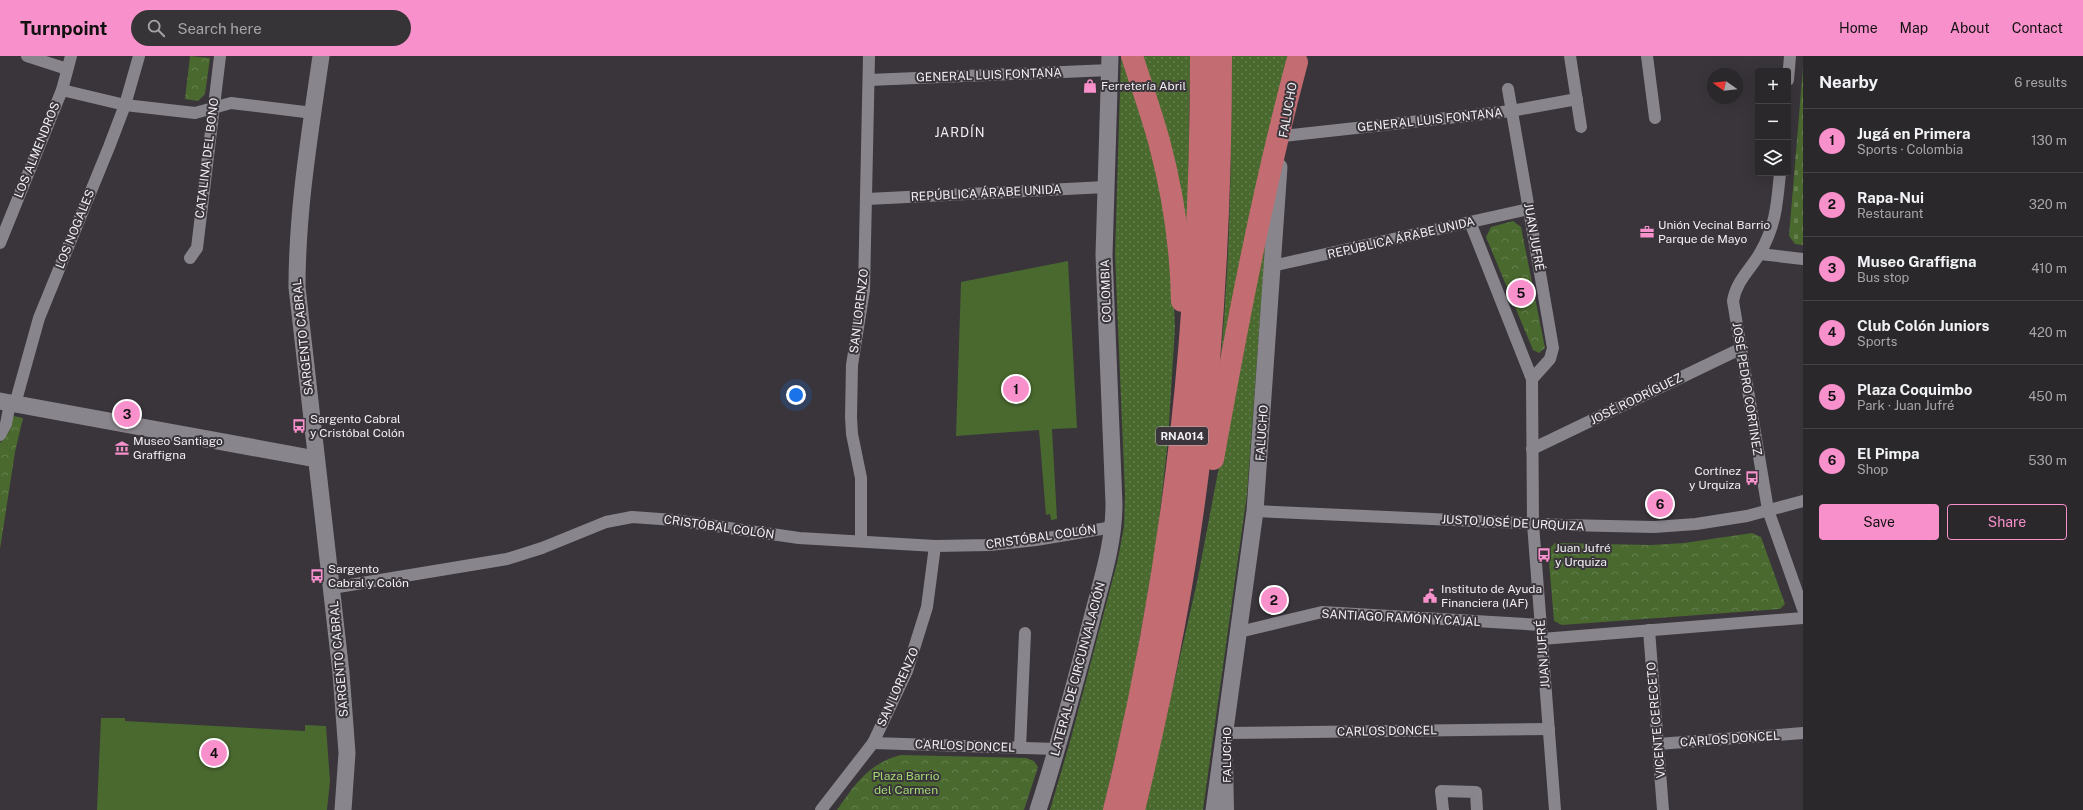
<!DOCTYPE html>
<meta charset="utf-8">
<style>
:root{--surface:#2b282c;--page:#373438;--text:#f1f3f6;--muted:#a6a6a9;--line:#474448;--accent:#f890cb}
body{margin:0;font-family:"Public Sans",sans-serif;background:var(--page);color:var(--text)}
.controls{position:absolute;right:12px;top:12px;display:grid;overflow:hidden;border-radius:4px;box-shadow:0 4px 16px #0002}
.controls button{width:36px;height:36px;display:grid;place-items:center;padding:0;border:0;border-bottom:1px solid var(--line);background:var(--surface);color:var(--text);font:20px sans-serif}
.compass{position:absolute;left:1707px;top:12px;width:36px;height:36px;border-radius:50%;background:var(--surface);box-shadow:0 4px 16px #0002;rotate:284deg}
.you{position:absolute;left:796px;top:339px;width:14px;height:14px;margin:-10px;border:3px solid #fff;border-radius:50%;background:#1a73e8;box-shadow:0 0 0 6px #1a73e833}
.badge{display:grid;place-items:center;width:26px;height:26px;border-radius:50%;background:var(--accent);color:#111;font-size:13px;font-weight:700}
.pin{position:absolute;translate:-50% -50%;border:2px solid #fff;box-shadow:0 1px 4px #0006}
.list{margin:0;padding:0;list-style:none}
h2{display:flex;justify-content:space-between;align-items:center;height:52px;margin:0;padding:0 16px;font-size:17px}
h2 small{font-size:13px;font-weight:400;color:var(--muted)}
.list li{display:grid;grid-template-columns:26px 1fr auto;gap:12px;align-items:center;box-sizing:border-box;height:64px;padding:0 16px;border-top:1px solid var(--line)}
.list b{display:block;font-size:15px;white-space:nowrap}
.list p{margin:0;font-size:13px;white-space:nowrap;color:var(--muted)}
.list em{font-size:13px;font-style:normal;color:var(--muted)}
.actions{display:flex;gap:8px;padding:12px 16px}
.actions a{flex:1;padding:9px 0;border:1px solid var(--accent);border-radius:4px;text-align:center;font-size:14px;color:var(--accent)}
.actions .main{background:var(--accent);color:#111}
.icon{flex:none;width:22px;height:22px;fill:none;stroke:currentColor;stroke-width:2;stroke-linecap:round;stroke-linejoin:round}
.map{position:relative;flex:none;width:1803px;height:754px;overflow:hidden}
header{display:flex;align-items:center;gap:24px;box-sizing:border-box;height:56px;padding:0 20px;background:var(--accent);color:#111}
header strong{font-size:19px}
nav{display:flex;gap:22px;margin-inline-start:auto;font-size:14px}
.search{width:280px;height:36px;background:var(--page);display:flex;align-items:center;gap:10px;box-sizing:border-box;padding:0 14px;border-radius:22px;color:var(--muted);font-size:15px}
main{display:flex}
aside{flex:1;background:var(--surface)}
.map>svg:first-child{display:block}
.grass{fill:url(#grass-dots)}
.cemetery{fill:url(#cemetery-stones)}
.park{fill:url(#park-crowns)}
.pitch{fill:#4a692f}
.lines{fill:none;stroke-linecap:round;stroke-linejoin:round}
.street{stroke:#89858c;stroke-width:12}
.secondary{stroke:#89858c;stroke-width:17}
.highway{stroke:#c36d72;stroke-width:22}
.labels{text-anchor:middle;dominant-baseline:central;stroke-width:4;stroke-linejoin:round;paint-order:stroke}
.shield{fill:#39353b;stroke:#bab7bc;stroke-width:1}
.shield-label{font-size:11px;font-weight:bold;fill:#f2eff3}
.street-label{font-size:12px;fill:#f2eff3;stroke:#39353b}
.poi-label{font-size:12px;fill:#f2eff3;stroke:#39353b;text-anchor:start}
.park-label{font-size:12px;fill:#a3db72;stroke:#39353b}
.neighbourhood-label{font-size:13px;letter-spacing:1px;fill:#f2eff3;stroke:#39353b}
</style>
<header>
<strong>Turnpoint</strong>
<div class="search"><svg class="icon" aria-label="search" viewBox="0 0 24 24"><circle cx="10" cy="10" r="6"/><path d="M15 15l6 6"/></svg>Search here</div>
<nav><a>Home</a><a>Map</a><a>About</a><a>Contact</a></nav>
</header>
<main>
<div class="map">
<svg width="1803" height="754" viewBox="0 0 1803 754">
<defs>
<pattern id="grass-dots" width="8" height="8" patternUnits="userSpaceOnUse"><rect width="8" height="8" fill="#4a692f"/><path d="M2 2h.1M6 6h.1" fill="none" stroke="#657f4e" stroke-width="1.8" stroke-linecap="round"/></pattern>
<pattern id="cemetery-stones" width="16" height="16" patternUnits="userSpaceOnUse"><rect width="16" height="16" fill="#4a692f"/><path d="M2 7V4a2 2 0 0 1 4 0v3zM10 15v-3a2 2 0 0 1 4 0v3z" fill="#657f4e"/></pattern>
<pattern id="park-crowns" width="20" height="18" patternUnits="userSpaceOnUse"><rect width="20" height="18" fill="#4a692f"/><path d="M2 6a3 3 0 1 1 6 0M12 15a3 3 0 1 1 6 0" fill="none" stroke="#657f4e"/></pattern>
</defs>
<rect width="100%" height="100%" fill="#39353b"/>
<!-- grass -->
<g class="grass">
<path d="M 1121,0 L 1124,0 L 1164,141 L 1174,251 L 1175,271 L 1168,384 L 1156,492 L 1128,647 L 1103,754 L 1050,754 L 1071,682 L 1118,503 L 1124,470 L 1125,439 L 1115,199 Z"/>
<path d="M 1137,0 L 1190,0 L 1188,177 Z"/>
<path d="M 1231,0 L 1289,0 L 1220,308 C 1230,206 1232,103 1231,0 Z"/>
<path d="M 1268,154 L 1247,438 L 1203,754 L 1145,754 L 1197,526 Z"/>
</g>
<!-- cemetery -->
<path class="cemetery" d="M 1803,12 L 1803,189 L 1795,188 L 1789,180 Z"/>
<!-- park -->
<g class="park">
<path d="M 190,0 L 210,2 L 205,38 L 198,45 L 185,43 Z"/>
<path d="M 1513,165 L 1521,171 L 1545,292 L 1539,297 L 1533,294 L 1486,181 L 1491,171 Z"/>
<path d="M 13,360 L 23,362 L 15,396 L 0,493 L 0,387 L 9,376 Z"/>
<path d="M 1752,477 L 1761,481 L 1785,548 L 1780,553 L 1562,569 L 1554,565 L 1548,494 L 1555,487 L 1651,489 L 1684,487 Z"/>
<path d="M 901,699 L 1026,702 L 1034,705 L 1038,711 L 1024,754 L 837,754 C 855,728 869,707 901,699 Z"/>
</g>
<!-- pitch -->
<g class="pitch">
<path d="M 1068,205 L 1077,372 L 1052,373 L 1057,463 L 1051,464 L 1050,458 L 1046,459 L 1039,374 L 956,380 L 961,226 Z"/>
<path d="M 101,662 L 125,662 L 125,665 L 305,675 L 305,669 L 326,670 L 330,725 L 327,754 L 97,754 Z"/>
</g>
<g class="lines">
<!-- street -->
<g class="street">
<path d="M 27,0 L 67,13"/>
<path d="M 1570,0 L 1581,71"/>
<path d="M 1647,0 L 1655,62"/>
<path d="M 869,24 L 1110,14"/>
<path d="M 1788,24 L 1790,0"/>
<path d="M 1508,33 L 1553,292 L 1550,303 L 1532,323"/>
<path d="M 62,34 L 125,49 L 195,57 L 231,47 L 313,57"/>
<path d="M 1283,80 L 1511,55 L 1577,43"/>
<path d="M 1780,117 C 1777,148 1776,169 1760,197 C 1751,213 1736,225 1733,245 L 1768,454 L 1803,553"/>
<path d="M 867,143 L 1106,131"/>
<path d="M 1470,166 L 1532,323 L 1533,468 L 1555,754"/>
<path d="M 0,187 L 62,34 L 71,0"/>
<path d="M 1760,198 L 1803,203"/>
<path d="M 190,202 L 197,192 L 220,0"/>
<path d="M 1272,210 L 1529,153"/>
<path d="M 15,348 L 39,262 L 109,91 L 125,49 L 139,0"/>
<path d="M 0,379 L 6,368 L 10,347"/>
<path d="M 1532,393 L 1740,293"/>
<path d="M 1255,455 L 1564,469 L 1654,471 L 1696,468 L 1747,460 L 1803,445"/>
<path d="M 861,485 L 861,422 L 852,378 L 851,361 L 852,309 L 864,234 L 869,0"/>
<path d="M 332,532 L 507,503 L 542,492 L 606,466 L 632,461 L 674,464 L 799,482 L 935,490 L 990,489 L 1036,484 L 1113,471"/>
<path d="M 1649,574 L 1663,754"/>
<path d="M 1239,576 L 1322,556 L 1541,569"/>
<path d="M 1542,583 L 1803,562"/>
<path d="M 1226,684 L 1226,677 L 1549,673"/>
<path d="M 873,687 L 1057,693"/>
<path d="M 1658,688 L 1803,677"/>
<path d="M 1020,692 L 1025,577"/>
<path d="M 1227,705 L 1228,754"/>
<path d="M 821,754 L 873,687 L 907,615 L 927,551 L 935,490"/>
<path d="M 1443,754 L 1441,735 L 1476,736 L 1477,754"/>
</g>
<!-- secondary -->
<g class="secondary">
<path d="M 321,0 C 310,77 297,153 297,231 L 341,617 L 347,697 L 343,754"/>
<path d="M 0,345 L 316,403"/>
<path d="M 1038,754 C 1058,693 1074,631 1090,570 C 1100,529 1114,490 1114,448 L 1104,199 L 1110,0"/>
<path d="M 1214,754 L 1255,455 L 1279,111"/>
</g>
<!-- highway -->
<g class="highway">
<path d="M 1132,0 C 1141,28 1151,56 1159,85 C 1173,137 1181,191 1182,245"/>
<path d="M 1213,403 C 1237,270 1262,137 1297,6"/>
<path d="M 1114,754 C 1176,504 1201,258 1201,0"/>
<path d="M 1134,754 C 1161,643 1184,530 1198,416 C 1214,278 1221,139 1221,0"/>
</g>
</g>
<!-- icons -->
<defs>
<symbol id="shop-bare" viewBox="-9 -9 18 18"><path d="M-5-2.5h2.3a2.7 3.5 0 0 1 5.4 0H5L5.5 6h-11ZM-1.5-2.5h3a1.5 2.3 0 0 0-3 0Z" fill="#f890cb" stroke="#39353b" stroke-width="2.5" paint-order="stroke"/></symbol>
<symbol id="office-bare" viewBox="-9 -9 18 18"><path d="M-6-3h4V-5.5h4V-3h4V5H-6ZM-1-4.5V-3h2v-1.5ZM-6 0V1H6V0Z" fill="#f890cb" stroke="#39353b" stroke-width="2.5" paint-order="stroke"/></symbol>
<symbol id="bus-bare" viewBox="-9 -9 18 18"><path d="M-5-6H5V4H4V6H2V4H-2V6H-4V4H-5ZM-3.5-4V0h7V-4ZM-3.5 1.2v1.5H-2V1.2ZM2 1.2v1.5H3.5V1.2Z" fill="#f890cb" stroke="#39353b" stroke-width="2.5" paint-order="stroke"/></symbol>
<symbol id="museum-bare" viewBox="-9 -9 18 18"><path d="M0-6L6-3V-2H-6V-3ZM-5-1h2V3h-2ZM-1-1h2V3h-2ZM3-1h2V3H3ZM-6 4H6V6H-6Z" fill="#f890cb" stroke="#39353b" stroke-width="2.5" paint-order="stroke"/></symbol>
<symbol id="civic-bare" viewBox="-9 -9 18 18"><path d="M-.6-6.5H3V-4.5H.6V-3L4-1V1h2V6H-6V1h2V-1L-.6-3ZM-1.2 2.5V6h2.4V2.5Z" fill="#f890cb" stroke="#39353b" stroke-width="2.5" paint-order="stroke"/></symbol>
</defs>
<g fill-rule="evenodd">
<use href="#shop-bare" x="1080" y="20" width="20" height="20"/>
<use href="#office-bare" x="1637" y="166" width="20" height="20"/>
<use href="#bus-bare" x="289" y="360" width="20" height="20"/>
<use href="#museum-bare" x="112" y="382" width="20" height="20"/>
<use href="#bus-bare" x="1742" y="412" width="20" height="20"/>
<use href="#bus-bare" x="1534" y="489" width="20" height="20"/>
<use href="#bus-bare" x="307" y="510" width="20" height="20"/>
<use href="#civic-bare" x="1420" y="530" width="20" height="20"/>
</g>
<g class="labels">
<!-- shield labels -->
<rect class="shield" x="1156" y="371" width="52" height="18" rx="3"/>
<g class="shield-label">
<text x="1182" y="380">RNA014</text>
</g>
<!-- street labels -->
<g class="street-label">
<text transform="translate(989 19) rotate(-2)">GENERAL LUIS FONTANA</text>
<text transform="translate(1288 54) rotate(-80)">FALUCHO</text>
<text transform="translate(1430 64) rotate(-6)">GENERAL LUIS FONTANA</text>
<text transform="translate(37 94) rotate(-68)">LOS ALMENDROS</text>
<text transform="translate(207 102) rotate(-83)">CATALINA DEL BONO</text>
<text transform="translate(986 137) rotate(-3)">REPÚBLICA ÁRABE UNIDA</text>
<text transform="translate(75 173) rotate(-68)">LOS NOGALES</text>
<text transform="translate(1534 181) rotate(80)">JUAN JUFRÉ</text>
<text transform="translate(1401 182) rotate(-13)">REPÚBLICA ÁRABE UNIDA</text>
<text transform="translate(1106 235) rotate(-92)">COLOMBIA</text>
<text transform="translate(859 255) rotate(-83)">SAN LORENZO</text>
<text transform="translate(303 281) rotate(-96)">SARGENTO CABRAL</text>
<text transform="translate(1747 333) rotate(81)">JOSÉ PEDRO CORTINEZ</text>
<text transform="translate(1636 343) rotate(-26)">JOSÉ RODRÍGUEZ</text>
<text transform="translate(1262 377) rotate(-86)">FALUCHO</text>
<text transform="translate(1513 467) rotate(3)">JUSTO JOSÉ DE URQUIZA</text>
<text transform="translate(719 471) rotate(8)">CRISTÓBAL COLÓN</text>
<text transform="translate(1041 481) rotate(-8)">CRISTÓBAL COLÓN</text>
<text transform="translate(1401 562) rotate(3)">SANTIAGO RAMÓN Y CAJAL</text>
<text transform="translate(1543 598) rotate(-94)">JUAN JUFRÉ</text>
<text transform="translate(339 603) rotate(-95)">SARGENTO CABRAL</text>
<text transform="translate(1078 613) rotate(-75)">LATERAL DE CIRCUNVALACIÓN</text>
<text transform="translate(898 631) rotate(-66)">SAN LORENZO</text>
<text transform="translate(1656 664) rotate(-95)">VICENTE CERECETO</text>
<text transform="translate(1387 675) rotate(-1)">CARLOS DONCEL</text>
<text transform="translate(1730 683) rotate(-4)">CARLOS DONCEL</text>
<text transform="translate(965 690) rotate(2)">CARLOS DONCEL</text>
<text transform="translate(1227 699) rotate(-90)">FALUCHO</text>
</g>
<!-- poi labels -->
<g class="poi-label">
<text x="1101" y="30">Ferretería Abril</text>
<text x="1658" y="169">Unión Vecinal Barrio<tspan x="1658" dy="14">Parque de Mayo</tspan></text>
<text x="310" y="363">Sargento Cabral<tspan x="310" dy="14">y Cristóbal Colón</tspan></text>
<text x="133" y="385">Museo Santiago<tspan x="133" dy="14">Graffigna</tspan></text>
<text x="1741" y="415" text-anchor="end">Cortínez<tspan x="1741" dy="14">y Urquiza</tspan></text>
<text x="1555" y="492">Juan Jufré<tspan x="1555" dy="14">y Urquiza</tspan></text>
<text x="328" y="513">Sargento<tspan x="328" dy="14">Cabral y Colón</tspan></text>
<text x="1441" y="533">Instituto de Ayuda<tspan x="1441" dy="14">Financiera (IAF)</tspan></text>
</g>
<!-- park labels -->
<g class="park-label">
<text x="906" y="720">Plaza Barrio<tspan x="906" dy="14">del Carmen</tspan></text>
</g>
<!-- neighbourhood labels -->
<g class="neighbourhood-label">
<text x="960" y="76">JARDÍN</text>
</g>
</g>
</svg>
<div class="controls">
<button>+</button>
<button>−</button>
<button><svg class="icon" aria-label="layers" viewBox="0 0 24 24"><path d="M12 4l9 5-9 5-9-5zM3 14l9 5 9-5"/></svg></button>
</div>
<svg class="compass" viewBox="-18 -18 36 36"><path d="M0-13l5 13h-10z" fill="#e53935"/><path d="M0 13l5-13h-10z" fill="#a6a6a9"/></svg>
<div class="you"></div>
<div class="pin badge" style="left:1016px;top:333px">1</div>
<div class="pin badge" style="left:1274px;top:544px">2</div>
<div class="pin badge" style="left:127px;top:358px">3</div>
<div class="pin badge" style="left:214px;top:697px">4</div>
<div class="pin badge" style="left:1521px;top:237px">5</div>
<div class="pin badge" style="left:1660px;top:448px">6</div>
</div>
<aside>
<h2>Nearby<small>6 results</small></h2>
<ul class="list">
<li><span class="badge">1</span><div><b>Jugá en Primera</b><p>Sports · Colombia</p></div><em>130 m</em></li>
<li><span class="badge">2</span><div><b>Rapa-Nui</b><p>Restaurant</p></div><em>320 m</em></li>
<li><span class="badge">3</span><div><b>Museo Graffigna</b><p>Bus stop</p></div><em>410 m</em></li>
<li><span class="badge">4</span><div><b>Club Colón Juniors</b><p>Sports</p></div><em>420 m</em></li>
<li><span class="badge">5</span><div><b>Plaza Coquimbo</b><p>Park · Juan Jufré</p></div><em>450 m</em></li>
<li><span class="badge">6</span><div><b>El Pimpa</b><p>Shop</p></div><em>530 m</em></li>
</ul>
<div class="actions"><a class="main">Save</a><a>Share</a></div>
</aside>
</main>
